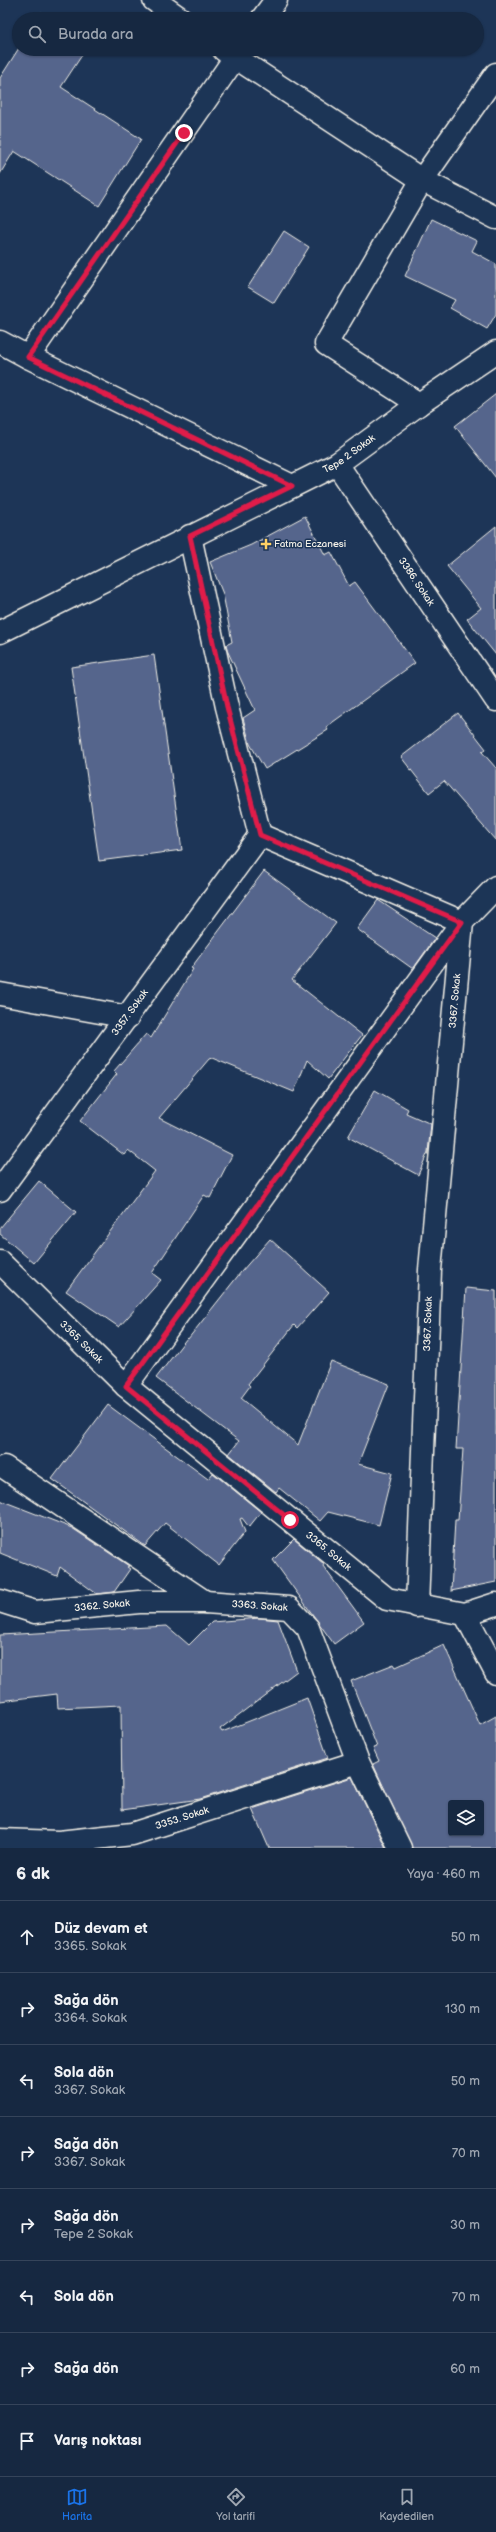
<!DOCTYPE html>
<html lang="tr">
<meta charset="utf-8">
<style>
:root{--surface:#162841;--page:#23344c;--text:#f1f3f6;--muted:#9ea6b1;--line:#35445a;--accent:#1a73e8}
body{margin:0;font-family:"Balsamiq Sans",sans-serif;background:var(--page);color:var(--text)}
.controls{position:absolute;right:12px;bottom:12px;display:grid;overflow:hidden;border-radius:4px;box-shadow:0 1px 3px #0004}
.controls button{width:36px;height:36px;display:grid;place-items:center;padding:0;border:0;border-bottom:1px solid var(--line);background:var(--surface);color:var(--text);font:20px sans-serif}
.stop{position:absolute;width:12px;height:12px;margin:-9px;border:3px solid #e11d48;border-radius:50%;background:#fff}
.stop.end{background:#e11d48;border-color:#fff;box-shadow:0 1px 4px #0008}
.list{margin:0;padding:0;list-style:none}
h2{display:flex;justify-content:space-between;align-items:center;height:52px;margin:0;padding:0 16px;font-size:17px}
h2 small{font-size:13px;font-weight:400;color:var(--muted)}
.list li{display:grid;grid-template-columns:26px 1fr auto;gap:12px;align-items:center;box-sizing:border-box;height:72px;padding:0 16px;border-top:1px solid var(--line)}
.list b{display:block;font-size:15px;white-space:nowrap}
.list p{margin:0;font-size:13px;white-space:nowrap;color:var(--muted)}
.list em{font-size:13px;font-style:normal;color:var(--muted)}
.icon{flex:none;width:22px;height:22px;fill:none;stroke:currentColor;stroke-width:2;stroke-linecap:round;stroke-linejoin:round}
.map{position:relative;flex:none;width:496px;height:1848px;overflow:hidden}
.search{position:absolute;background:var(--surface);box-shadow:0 1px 3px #0004;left:12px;right:12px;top:12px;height:44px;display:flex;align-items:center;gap:10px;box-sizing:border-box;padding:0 14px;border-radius:22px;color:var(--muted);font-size:15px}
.sheet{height:628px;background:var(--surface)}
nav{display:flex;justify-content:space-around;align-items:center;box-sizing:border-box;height:56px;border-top:1px solid var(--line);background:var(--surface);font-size:11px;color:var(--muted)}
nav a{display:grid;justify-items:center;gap:2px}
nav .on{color:var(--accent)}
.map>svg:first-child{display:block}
.building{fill:#55658c;stroke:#f4f1e8;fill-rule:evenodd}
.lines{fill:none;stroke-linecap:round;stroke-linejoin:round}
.minor-casing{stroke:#f4f1e8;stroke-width:25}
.minor{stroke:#1d3557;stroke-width:22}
.route{stroke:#e11d48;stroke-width:5}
.poi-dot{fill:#ffd166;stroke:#1d3557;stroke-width:1.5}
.labels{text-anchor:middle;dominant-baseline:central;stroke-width:3;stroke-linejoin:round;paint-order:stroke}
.street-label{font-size:10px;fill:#f4f1e8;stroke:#1d3557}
.poi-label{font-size:10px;fill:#f4f1e8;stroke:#1d3557;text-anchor:start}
</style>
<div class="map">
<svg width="496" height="1848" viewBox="0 0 496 1848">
<rect width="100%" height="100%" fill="#1d3557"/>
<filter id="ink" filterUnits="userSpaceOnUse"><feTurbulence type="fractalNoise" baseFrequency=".025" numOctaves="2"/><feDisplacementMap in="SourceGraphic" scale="8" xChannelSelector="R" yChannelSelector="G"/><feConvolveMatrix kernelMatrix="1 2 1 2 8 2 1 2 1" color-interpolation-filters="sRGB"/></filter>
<g filter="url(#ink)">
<!-- building -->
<g class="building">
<path d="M 41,12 L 52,19 L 37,19 Z"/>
<path d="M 19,48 L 86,49 L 61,87 L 141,139 L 99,206 L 14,151 L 0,174 L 0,78 Z"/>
<path d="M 431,219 L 477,241 L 472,251 L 496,264 L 496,314 L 487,329 L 450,308 L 455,300 L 405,276 Z"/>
<path d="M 284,231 L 309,247 L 274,303 L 248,287 Z"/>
<path d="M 496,394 L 496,478 L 455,426 Z"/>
<path d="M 305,516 L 325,555 L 331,552 L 349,586 L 355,582 L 415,663 L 326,727 L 328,730 L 265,769 L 250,744 L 243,718 L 255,710 L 227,650 L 226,645 L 232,642 L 223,594 L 210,562 L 251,545 Z"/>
<path d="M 496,526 L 496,655 L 467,619 L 481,608 L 447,566 Z"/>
<path d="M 154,655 L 182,850 L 99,861 L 71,667 Z"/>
<path d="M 458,713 L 486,749 L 482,752 L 496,768 L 496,841 L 444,781 L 429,793 L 401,757 Z"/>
<path d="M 264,871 L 336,923 L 292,980 L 362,1035 L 328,1079 L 307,1060 L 294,1092 L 212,1058 L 209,1059 L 159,1118 L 232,1155 L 210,1198 L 204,1195 L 152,1273 L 161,1280 L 119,1327 L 66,1291 L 155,1171 L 128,1150 L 124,1155 L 80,1121 L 117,1074 L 114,1071 L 146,1034 L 151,1038 L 193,969 L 191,968 Z"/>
<path d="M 378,900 L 435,938 L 413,969 L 357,929 Z"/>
<path d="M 375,1090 L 408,1109 L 406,1113 L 431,1124 L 428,1152 L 418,1175 L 348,1137 Z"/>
<path d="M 39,1181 L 76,1212 L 34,1263 L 0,1234 L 0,1228 Z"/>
<path d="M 270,1239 L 329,1292 L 297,1328 L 294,1325 L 248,1384 L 250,1386 L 241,1398 L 298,1445 L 331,1361 L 389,1384 L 358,1464 L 392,1473 L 379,1525 L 328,1512 L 320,1521 L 279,1488 L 276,1492 L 229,1454 L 239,1441 L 156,1378 L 187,1338 L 188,1339 L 241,1272 Z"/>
<path d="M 466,1288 L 496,1291 L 496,1582 L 451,1591 L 455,1520 L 458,1520 L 463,1449 L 456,1449 Z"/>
<path d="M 108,1405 L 208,1479 L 213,1473 L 261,1512 L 249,1527 L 242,1518 L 240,1519 L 245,1532 L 219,1565 L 165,1523 L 145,1546 L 52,1479 Z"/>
<path d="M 0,1500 L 72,1528 L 129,1566 L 127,1567 L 130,1569 L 114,1592 L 97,1594 L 60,1567 L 57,1576 L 0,1553 Z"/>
<path d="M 294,1539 L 324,1564 L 323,1566 L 364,1622 L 334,1644 L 273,1560 Z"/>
<path d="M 259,1618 L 278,1620 L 297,1671 L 220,1729 L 222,1732 L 307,1698 L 328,1758 L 200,1799 L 122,1810 L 121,1705 L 58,1708 L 57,1694 L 0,1701 L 0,1635 L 167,1626 L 189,1645 L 212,1622 Z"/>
<path d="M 444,1645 L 480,1725 L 496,1716 L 496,1848 L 412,1848 L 373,1764 L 379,1761 L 373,1748 L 377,1747 L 351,1681 L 394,1664 L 396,1667 ZM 451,1803 L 481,1803 L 481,1833 L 451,1833 Z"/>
<path d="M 352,1777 L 386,1848 L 269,1848 L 252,1809 Z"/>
</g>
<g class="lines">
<defs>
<g id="minor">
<path d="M 154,0 L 181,19"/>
<path d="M 262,19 L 276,0"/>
<path d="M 224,50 L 422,180 L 496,218"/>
<path d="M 0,342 L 28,357 L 292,486"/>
<path d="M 28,357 L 241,49"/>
<path d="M 419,404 L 326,344 L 422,180 L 496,74"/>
<path id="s1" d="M 337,464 L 496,700"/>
<path d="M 190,536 L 227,707 L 260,835 L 462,922 L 430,1270 L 417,1606"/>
<path id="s2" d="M 0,632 L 337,464 L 419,404 L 496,352"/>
<path d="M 0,994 L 128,1017"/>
<path id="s3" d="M 0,1190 L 260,835"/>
<path id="s4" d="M 0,1262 L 126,1386 L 387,1599 L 465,1614 L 496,1604"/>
<path d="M 126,1386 L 462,922 L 496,887"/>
<path d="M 4,1467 L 205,1602"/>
<path id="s5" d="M 0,1601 L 35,1612 L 139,1602 L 205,1602 L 289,1608 L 308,1628 L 358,1762 L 400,1848"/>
<path d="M 465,1614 L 496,1673"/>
<path id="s6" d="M 0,1840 L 59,1842 L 132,1834 L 358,1762"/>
</g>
</defs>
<!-- minor casing -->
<use href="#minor" class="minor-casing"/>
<!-- minor -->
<use href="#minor" class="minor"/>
</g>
</g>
<g class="lines" filter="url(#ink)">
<!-- route -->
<path class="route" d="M 184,133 L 28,357 L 292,486 L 190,536 L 227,707 L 260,835 L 462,922 L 126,1386 L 290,1520"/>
</g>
<!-- markers -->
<path class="poi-dot" d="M264 538h4v4h4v4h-4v4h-4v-4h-4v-4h4z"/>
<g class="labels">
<!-- street labels -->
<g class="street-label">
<text stroke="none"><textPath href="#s2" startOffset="392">Tepe 2 Sokak</textPath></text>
<text stroke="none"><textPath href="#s1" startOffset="142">3386. Sokak</textPath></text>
<text transform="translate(455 1001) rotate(-85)">3367. Sokak</text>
<text stroke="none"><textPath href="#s3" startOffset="220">3357. Sokak</textPath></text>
<text transform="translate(428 1324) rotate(-88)">3367. Sokak</text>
<text stroke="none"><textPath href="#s4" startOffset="114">3365. Sokak</textPath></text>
<text stroke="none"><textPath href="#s4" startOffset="438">3365. Sokak</textPath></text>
<text stroke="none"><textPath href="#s5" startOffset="104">3362. Sokak</textPath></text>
<text stroke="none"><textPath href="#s5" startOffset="262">3363. Sokak</textPath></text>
<text stroke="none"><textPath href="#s6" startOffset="185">3353. Sokak</textPath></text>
</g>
<!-- poi labels -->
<g class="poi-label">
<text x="274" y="544">Fatma Eczanesi</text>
</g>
</g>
</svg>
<div class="controls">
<button><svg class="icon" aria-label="layers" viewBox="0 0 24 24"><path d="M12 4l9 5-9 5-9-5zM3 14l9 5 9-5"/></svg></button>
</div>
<div class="stop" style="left:290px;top:1520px"></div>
<div class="stop end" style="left:184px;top:133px"></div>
<div class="search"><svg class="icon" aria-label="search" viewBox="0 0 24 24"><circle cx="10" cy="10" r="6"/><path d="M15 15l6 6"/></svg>Burada ara</div>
</div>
<section class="sheet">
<h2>6 dk<small>Yaya · 460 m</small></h2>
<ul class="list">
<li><svg class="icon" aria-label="ahead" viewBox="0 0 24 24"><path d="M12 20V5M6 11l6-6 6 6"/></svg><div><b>Düz devam et</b><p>3365. Sokak</p></div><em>50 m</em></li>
<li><svg class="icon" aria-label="right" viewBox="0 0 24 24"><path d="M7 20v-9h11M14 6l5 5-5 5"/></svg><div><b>Sağa dön</b><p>3364. Sokak</p></div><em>130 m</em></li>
<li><svg class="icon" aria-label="left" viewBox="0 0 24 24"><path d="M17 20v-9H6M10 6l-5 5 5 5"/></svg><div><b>Sola dön</b><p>3367. Sokak</p></div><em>50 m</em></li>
<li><svg class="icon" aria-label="right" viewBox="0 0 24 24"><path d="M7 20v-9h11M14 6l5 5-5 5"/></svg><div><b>Sağa dön</b><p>3367. Sokak</p></div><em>70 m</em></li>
<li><svg class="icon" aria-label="right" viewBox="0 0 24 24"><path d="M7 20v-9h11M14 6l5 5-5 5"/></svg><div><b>Sağa dön</b><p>Tepe 2 Sokak</p></div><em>30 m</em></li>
<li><svg class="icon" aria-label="left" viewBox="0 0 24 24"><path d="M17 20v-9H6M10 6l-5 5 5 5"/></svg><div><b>Sola dön</b></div><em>70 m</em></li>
<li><svg class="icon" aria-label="right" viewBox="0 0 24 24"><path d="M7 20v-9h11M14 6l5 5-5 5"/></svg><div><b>Sağa dön</b></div><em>60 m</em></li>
<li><svg class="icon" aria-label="arrive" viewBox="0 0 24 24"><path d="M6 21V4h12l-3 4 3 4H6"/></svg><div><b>Varış noktası</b></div></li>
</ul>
</section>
<nav>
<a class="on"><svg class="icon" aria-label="map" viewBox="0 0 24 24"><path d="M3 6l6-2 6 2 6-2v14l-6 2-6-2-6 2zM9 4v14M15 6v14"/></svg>Harita</a>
<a><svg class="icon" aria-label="directions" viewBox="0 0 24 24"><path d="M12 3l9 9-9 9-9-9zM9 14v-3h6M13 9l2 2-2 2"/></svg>Yol tarifi</a>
<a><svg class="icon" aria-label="saved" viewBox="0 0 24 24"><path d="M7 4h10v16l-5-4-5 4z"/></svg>Kaydedilen</a>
</nav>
